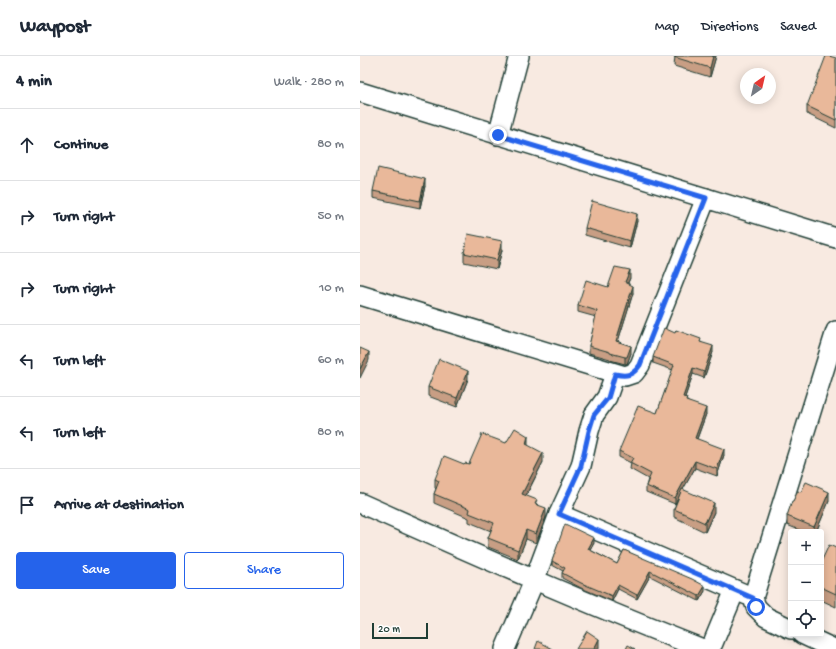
<!DOCTYPE html>
<meta charset="utf-8">
<style>
:root{--surface:#fff;--page:#f6f6f7;--text:#1f2937;--muted:#747a83;--line:#e0e1e3;--accent:#2563eb}
body{margin:0;font-family:"Gochi Hand",sans-serif;background:var(--page);color:var(--text)}
.controls{position:absolute;right:12px;bottom:12px;display:grid;overflow:hidden;border-radius:4px;box-shadow:0 2px 10px #0003}
.controls button{width:36px;height:36px;display:grid;place-items:center;padding:0;border:0;border-bottom:1px solid var(--line);background:var(--surface);color:var(--text);font:20px sans-serif}
.compass{position:absolute;left:380px;top:12px;width:36px;height:36px;border-radius:50%;background:var(--surface);box-shadow:0 2px 10px #0003;rotate:34deg}
.scale{position:absolute;left:12px;bottom:10px;width:56px;box-sizing:border-box;padding-left:4px;border:2px solid #1f3d34;border-top:0;font-size:11px;line-height:14px;white-space:nowrap;color:#1f3d34;-webkit-text-stroke:3px #fff;paint-order:stroke}
.stop{position:absolute;width:12px;height:12px;margin:-9px;border:3px solid #2563eb;border-radius:50%;background:#fff}
.stop.end{background:#2563eb;border-color:#fff;box-shadow:0 1px 4px #0008}
.list{margin:0;padding:0;list-style:none}
h2{display:flex;justify-content:space-between;align-items:center;height:52px;margin:0;padding:0 16px;font-size:17px}
h2 small{font-size:13px;font-weight:400;color:var(--muted)}
.list li{display:grid;grid-template-columns:26px 1fr auto;gap:12px;align-items:center;box-sizing:border-box;height:72px;padding:0 16px;border-top:1px solid var(--line)}
.list b{display:block;font-size:15px;white-space:nowrap}
.list em{font-size:13px;font-style:normal;color:var(--muted)}
.actions{display:flex;gap:8px;padding:12px 16px}
.actions a{flex:1;padding:9px 0;border:1px solid var(--accent);border-radius:4px;text-align:center;font-size:14px;color:var(--accent)}
.actions .main{background:var(--accent);color:#fff}
.icon{flex:none;width:22px;height:22px;fill:none;stroke:currentColor;stroke-width:2;stroke-linecap:round;stroke-linejoin:round}
.map{position:relative;flex:none;width:476px;height:593px;overflow:hidden}
header{display:flex;align-items:center;gap:24px;box-sizing:border-box;height:56px;padding:0 20px;background:var(--surface);border-bottom:1px solid var(--line)}
header strong{font-size:19px}
nav{display:flex;gap:22px;margin-inline-start:auto;font-size:14px}
main{display:flex}
aside{flex:1;background:var(--surface)}
.map>svg:first-child{display:block}
.lines{fill:none;stroke-linecap:round;stroke-linejoin:round}
.street-casing{stroke:#1f3d34;stroke-width:22}
.street{stroke:#fff;stroke-width:19}
.wall{fill:#c89e84;stroke:#1f3d34}
.shaded-wall{fill:#a3816c;stroke:#1f3d34}
.building{fill:#e9b89a;stroke:#1f3d34}
.route{stroke:#2563eb;stroke-width:5}
</style>
<header>
<strong>Waypost</strong>
<nav><a>Map</a><a>Directions</a><a>Saved</a></nav>
</header>
<main>
<aside>
<h2>4 min<small>Walk · 280 m</small></h2>
<ul class="list">
<li><svg class="icon" aria-label="ahead" viewBox="0 0 24 24"><path d="M12 20V5M6 11l6-6 6 6"/></svg><div><b>Continue</b></div><em>80 m</em></li>
<li><svg class="icon" aria-label="right" viewBox="0 0 24 24"><path d="M7 20v-9h11M14 6l5 5-5 5"/></svg><div><b>Turn right</b></div><em>50 m</em></li>
<li><svg class="icon" aria-label="right" viewBox="0 0 24 24"><path d="M7 20v-9h11M14 6l5 5-5 5"/></svg><div><b>Turn right</b></div><em>10 m</em></li>
<li><svg class="icon" aria-label="left" viewBox="0 0 24 24"><path d="M17 20v-9H6M10 6l-5 5 5 5"/></svg><div><b>Turn left</b></div><em>60 m</em></li>
<li><svg class="icon" aria-label="left" viewBox="0 0 24 24"><path d="M17 20v-9H6M10 6l-5 5 5 5"/></svg><div><b>Turn left</b></div><em>80 m</em></li>
<li><svg class="icon" aria-label="arrive" viewBox="0 0 24 24"><path d="M6 21V4h12l-3 4 3 4H6"/></svg><div><b>Arrive at destination</b></div></li>
</ul>
<div class="actions"><a class="main">Save</a><a>Share</a></div>
</aside>
<div class="map">
<svg width="476" height="593" viewBox="0 0 476 593">
<rect width="100%" height="100%" fill="#f8eae1"/>
<filter id="ink" filterUnits="userSpaceOnUse"><feTurbulence type="fractalNoise" baseFrequency=".025" numOctaves="2"/><feDisplacementMap in="SourceGraphic" scale="8" xChannelSelector="R" yChannelSelector="G"/><feConvolveMatrix kernelMatrix="1 2 1 2 8 2 1 2 1" color-interpolation-filters="sRGB"/></filter>
<g filter="url(#ink)">
<g class="lines">
<defs>
<g id="street">
<path d="M 0,36 L 476,182"/>
<path d="M 138,79 L 159,0"/>
<path d="M 0,239 L 265,320 L 274,317 L 280,309 L 346,142"/>
<path d="M 0,447 C 114,498 227,548 343,593 L 349,591 L 353,587 L 375,534"/>
<path d="M 199,458 L 387,539"/>
<path d="M 431,573 L 406,561 L 396,551 L 393,542 L 476,275"/>
<path d="M 442,578 L 474,593"/>
<path d="M 145,593 L 174,525 L 199,458 L 221,410 L 229,375 L 234,359 L 247,341 L 255,318"/>
</g>
</defs>
<!-- street casing -->
<use href="#street" class="street-casing"/>
<!-- street -->
<use href="#street" class="street"/>
</g>
<!-- wall -->
<g class="wall">
<path d="M 315,0 L 356,0 L 350,21 L 314,10 Z"/>
<path d="M 476,2 L 476,72 L 447,58 L 447,50 Z"/>
<path d="M 65,130 L 60,152 L 13,142 L 13,135 Z"/>
<path d="M 277,165 L 270,192 L 225,179 L 225,172 Z"/>
<path d="M 142,194 L 137,213 L 104,206 L 104,197 Z"/>
<path d="M 270,222 L 268,227 L 273,237 L 258,285 L 271,297 L 267,308 L 265,308 L 250,304 L 250,303 L 229,297 L 229,290 L 236,261 L 218,256 L 218,249 L 248,231 Z"/>
<path d="M 341,286 L 353,296 L 344,322 L 333,318 L 325,341 L 327,345 L 346,358 L 337,383 L 364,399 L 357,420 L 335,412 L 323,433 L 354,456 L 345,476 L 314,461 L 314,453 L 318,442 L 315,448 L 286,436 L 286,430 L 288,423 L 270,413 L 271,407 L 259,401 L 259,395 L 297,357 L 313,314 L 293,307 L 293,301 Z"/>
<path d="M 108,323 L 97,351 L 68,340 L 68,331 Z"/>
<path d="M 146,387 L 168,389 L 168,390 L 183,406 L 166,440 L 177,448 L 186,461 L 176,487 L 166,483 L 158,503 L 128,491 L 128,482 L 131,475 L 109,466 L 109,462 L 74,447 L 74,438 L 76,433 L 75,432 L 75,423 L 104,408 L 109,408 Z"/>
<path d="M 441,436 L 469,445 L 456,476 L 444,476 L 427,469 L 427,460 L 433,445 Z"/>
<path d="M 234,487 L 230,494 L 257,508 L 264,494 L 345,535 L 339,545 L 290,520 L 277,543 L 258,533 L 252,545 L 221,532 L 202,522 L 202,517 L 203,515 L 192,509 L 192,505 Z"/>
<path d="M 476,492 L 476,551 L 461,544 L 461,506 Z"/>
</g>
<!-- shaded-wall -->
<g class="shaded-wall">
<path d="M 353,0 L 356,0 L 350,21 L 350,12 Z"/>
<path d="M 65,123 L 65,130 L 60,152 L 60,145 Z"/>
<path d="M 277,158 L 277,165 L 270,192 L 270,185 Z"/>
<path d="M 142,185 L 142,194 L 137,213 L 137,204 Z"/>
<path d="M 270,214 L 270,222 L 265,233 L 265,226 Z"/>
<path d="M 273,230 L 273,237 L 256,292 L 256,285 Z"/>
<path d="M 271,290 L 271,297 L 267,308 L 265,308 L 265,301 Z"/>
<path d="M 353,290 L 353,296 L 344,322 L 344,316 Z"/>
<path d="M 9,296 L 9,304 L 0,322 L 0,313 Z"/>
<path d="M 333,312 L 333,318 L 323,347 L 323,341 Z"/>
<path d="M 108,315 L 108,323 L 97,351 L 97,342 Z"/>
<path d="M 346,352 L 346,358 L 335,388 L 335,382 Z"/>
<path d="M 168,380 L 168,389 L 166,398 L 166,388 Z"/>
<path d="M 364,393 L 364,399 L 357,420 L 357,413 Z"/>
<path d="M 183,397 L 183,406 L 162,447 L 162,438 Z"/>
<path d="M 335,405 L 335,412 L 315,448 L 315,442 Z"/>
<path d="M 469,436 L 469,445 L 456,476 L 454,476 L 454,471 Z"/>
<path d="M 354,447 L 354,456 L 345,476 L 345,467 Z"/>
<path d="M 186,452 L 186,461 L 176,487 L 176,478 Z"/>
<path d="M 166,474 L 166,483 L 158,503 L 158,494 Z"/>
<path d="M 234,482 L 234,487 L 228,498 L 228,493 Z"/>
<path d="M 290,515 L 290,520 L 277,543 L 277,539 Z"/>
<path d="M 258,529 L 258,533 L 252,545 L 252,540 Z"/>
<path d="M 345,530 L 345,535 L 339,545 L 339,540 Z"/>
<path d="M 239,583 L 239,593 L 234,593 Z"/>
</g>
<!-- building -->
<g class="building">
<path d="M 315,0 L 353,0 L 350,12 L 314,1 Z"/>
<path d="M 466,0 L 469,0 L 476,2 L 476,64 L 447,50 Z"/>
<path d="M 18,112 L 65,123 L 60,145 L 13,135 Z"/>
<path d="M 232,145 L 277,158 L 270,185 L 225,172 Z"/>
<path d="M 108,178 L 142,185 L 137,204 L 104,197 Z"/>
<path d="M 255,211 L 270,214 L 265,226 L 273,230 L 256,285 L 271,290 L 267,301 L 265,301 L 250,297 L 250,296 L 229,290 L 237,255 L 218,249 L 226,224 L 248,231 Z"/>
<path d="M 304,272 L 315,277 L 316,274 L 341,283 L 340,286 L 353,290 L 344,316 L 333,312 L 323,341 L 327,342 L 326,345 L 346,352 L 335,382 L 364,393 L 357,413 L 335,405 L 315,442 L 286,430 L 291,418 L 270,407 L 273,402 L 259,395 L 278,350 L 297,357 L 314,309 L 293,301 Z"/>
<path d="M 0,292 L 9,296 L 0,313 Z"/>
<path d="M 79,303 L 108,315 L 97,342 L 68,331 Z"/>
<path d="M 155,372 L 168,380 L 166,388 L 183,397 L 162,438 L 177,444 L 175,448 L 186,452 L 176,478 L 166,474 L 158,494 L 128,482 L 134,467 L 109,457 L 110,453 L 74,438 L 79,425 L 75,423 L 84,400 L 104,408 L 105,407 L 109,408 L 122,378 L 146,387 Z"/>
<path d="M 446,426 L 469,436 L 454,471 L 427,460 L 432,445 L 433,445 L 438,435 L 441,436 Z"/>
<path d="M 322,433 L 354,447 L 345,467 L 314,453 Z"/>
<path d="M 205,468 L 234,482 L 228,493 L 257,508 L 264,494 L 332,523 L 345,530 L 339,540 L 290,515 L 277,539 L 258,529 L 252,540 L 221,527 L 202,517 L 205,512 L 192,505 Z"/>
<path d="M 469,489 L 476,492 L 476,538 L 461,531 L 461,506 Z"/>
<path d="M 227,575 L 239,583 L 234,593 L 216,593 Z"/>
<path d="M 178,585 L 193,593 L 175,593 Z"/>
<path d="M 268,589 L 275,593 L 266,593 Z"/>
</g>
</g>
<g class="lines" filter="url(#ink)">
<!-- route -->
<path class="route" d="M 138,79 L 346,142 L 280,309 C 273,319 267,321 255,318 L 248,342 L 234,359 L 229,375 L 221,410 L 199,458 L 393,542 L 396,551"/>
</g>
</svg>
<div class="controls">
<button>+</button>
<button>−</button>
<button><svg class="icon" aria-label="locate" viewBox="0 0 24 24"><circle cx="12" cy="12" r="6"/><path d="M12 2v4M12 18v4M2 12h4M18 12h4"/></svg></button>
</div>
<svg class="compass" viewBox="-18 -18 36 36"><path d="M0-13l5 13h-10z" fill="#e53935"/><path d="M0 13l5-13h-10z" fill="#747a83"/></svg>
<div class="scale">20 m</div>
<div class="stop" style="left:396px;top:551px"></div>
<div class="stop end" style="left:138px;top:79px"></div>
</div>
</main>
